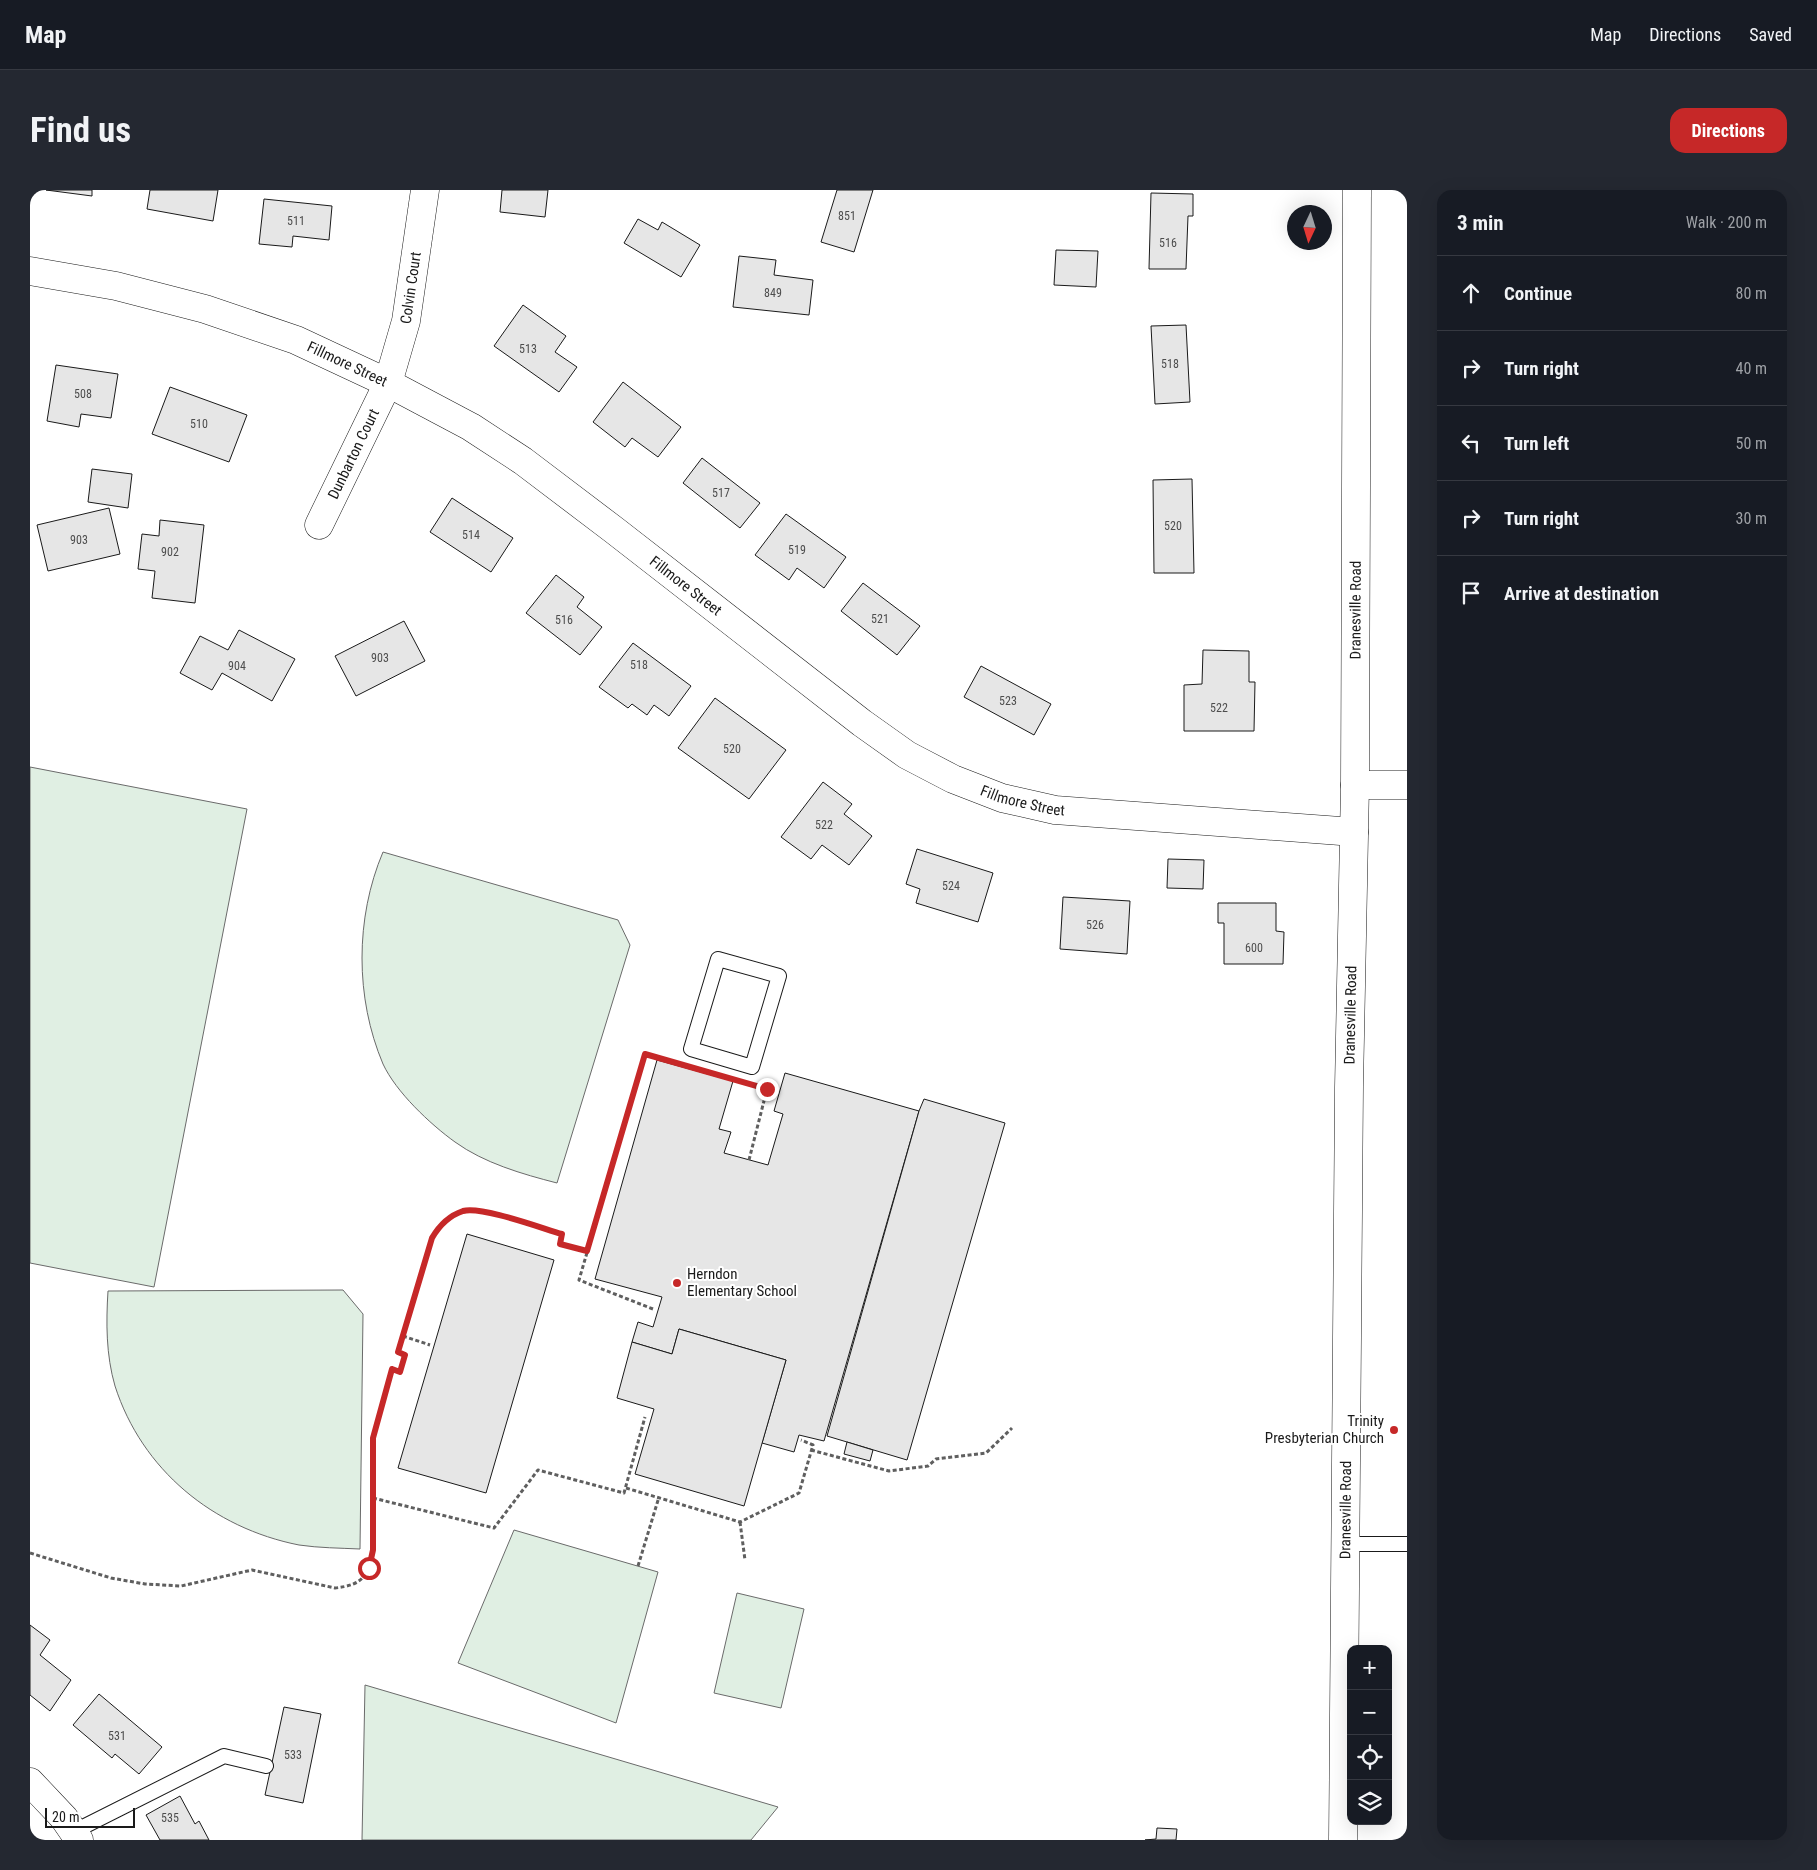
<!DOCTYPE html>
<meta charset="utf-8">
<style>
:root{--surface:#171b24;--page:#242831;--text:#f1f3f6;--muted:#9ea1a6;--line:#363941;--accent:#c62828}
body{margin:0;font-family:"Roboto Condensed",sans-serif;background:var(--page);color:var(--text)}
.controls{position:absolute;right:15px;bottom:15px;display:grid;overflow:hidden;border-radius:10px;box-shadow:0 5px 20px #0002}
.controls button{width:45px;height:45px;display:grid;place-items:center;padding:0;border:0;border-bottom:1px solid var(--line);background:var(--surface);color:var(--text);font:25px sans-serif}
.compass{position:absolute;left:1257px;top:15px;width:45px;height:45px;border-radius:50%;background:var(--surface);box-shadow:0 5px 20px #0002;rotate:184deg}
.scale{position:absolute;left:15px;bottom:12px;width:90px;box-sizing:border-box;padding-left:5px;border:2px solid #1a1a1a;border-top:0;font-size:14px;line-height:18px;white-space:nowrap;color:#1a1a1a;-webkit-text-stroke:4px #fff;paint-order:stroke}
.stop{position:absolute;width:15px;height:15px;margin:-11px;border:4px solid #c62828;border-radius:50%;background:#fff}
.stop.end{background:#c62828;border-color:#fff;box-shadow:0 1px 5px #0008}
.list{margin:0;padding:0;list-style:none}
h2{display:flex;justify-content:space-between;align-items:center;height:65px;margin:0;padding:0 20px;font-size:21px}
h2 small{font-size:16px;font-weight:400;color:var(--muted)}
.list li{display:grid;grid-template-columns:32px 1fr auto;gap:15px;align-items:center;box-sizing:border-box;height:75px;padding:0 20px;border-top:1px solid var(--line)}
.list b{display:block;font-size:19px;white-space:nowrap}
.list em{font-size:16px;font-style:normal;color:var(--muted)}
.icon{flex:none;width:28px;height:28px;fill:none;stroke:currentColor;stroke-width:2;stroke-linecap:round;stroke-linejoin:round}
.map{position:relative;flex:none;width:1377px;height:1650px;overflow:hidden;border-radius:15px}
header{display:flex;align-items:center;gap:30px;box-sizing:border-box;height:70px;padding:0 25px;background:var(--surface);border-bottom:1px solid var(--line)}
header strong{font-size:24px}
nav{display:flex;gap:28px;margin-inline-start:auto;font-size:18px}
.intro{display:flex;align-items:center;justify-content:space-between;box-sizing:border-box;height:120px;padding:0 30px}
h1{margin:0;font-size:35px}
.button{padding:12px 22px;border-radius:15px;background:var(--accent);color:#fff;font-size:18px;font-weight:700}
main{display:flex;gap:30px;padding:0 30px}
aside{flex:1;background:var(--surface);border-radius:15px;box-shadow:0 5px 20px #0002}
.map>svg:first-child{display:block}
.green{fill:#e0efe3;stroke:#6a6a6a}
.building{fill:#e6e6e6;stroke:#1a1a1a}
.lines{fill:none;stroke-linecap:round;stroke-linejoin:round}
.service-casing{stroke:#1a1a1a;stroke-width:16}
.minor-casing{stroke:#1a1a1a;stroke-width:29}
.path{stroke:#5f5f5f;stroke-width:3;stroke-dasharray:4 2.5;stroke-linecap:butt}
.service{stroke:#fff;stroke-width:14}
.minor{stroke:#fff;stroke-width:28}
.route{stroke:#c62828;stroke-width:6}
.poi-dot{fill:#c62828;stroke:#fff;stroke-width:2}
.labels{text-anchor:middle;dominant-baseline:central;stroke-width:4;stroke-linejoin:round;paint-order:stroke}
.number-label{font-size:12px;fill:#4d4d4d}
.street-label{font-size:15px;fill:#1a1a1a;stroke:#fff}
.poi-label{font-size:15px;fill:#1a1a1a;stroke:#fff;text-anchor:start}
</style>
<header>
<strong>Map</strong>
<nav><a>Map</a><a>Directions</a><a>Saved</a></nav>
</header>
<div class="intro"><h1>Find us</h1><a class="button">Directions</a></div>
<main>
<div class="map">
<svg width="1377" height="1650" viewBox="0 0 1377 1650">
<rect width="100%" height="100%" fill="#fff"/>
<!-- green -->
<g class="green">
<path d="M 0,577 L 217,619 L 124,1097 L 0,1073 Z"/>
<path d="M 353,662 L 588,730 L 600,755 L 527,993 C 492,984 454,973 425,952 C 400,934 366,902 353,874 C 325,808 325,728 353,662 Z"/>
<path d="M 313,1100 L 333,1124 L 330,1359 C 310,1358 289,1358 269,1355 C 183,1338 112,1280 85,1196 C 76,1165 76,1133 78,1101 Z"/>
<path d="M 484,1340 L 628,1382 L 586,1533 L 428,1473 Z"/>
<path d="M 707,1403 L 774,1419 L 751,1518 L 684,1503 Z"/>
<path d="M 335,1495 L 748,1617 L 721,1650 L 332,1650 Z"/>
</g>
<!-- building -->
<g class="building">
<path d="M 16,0 L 62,0 L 62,6 Z"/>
<path d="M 120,0 L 188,0 L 183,31 L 117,19 Z"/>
<path d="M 472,0 L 518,0 L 515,27 L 470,22 Z"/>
<path d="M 807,0 L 843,0 L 824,62 L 791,52 Z"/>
<path d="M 1121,3 L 1163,4 L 1163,26 L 1158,26 L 1156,79 L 1119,79 Z"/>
<path d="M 234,9 L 302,16 L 299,50 L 263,46 L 262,57 L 229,54 Z"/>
<path d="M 608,29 L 628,40 L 632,32 L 670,55 L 651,87 L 594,53 Z"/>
<path d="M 1026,60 L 1068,61 L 1066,97 L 1024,95 Z"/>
<path d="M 709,66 L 746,70 L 744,85 L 783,90 L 779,125 L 703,117 Z"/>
<path d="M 493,115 L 536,146 L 525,162 L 547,177 L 529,202 L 464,156 Z"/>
<path d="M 1156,135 L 1160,212 L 1125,214 L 1121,136 Z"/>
<path d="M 26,175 L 88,184 L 81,228 L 51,224 L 49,237 L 17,231 Z"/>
<path d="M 593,192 L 651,237 L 628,267 L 602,248 L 595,257 L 563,232 Z"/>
<path d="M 140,197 L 217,225 L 199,272 L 122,244 Z"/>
<path d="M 672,268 L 730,313 L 710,338 L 653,293 Z"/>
<path d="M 62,279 L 102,284 L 98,318 L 58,312 Z"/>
<path d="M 1162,289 L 1164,383 L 1124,383 L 1123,290 Z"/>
<path d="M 422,308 L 483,348 L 461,382 L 400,342 Z"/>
<path d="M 79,318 L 90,364 L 18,381 L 7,335 Z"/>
<path d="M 756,324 L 816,367 L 794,398 L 767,378 L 759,390 L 725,365 Z"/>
<path d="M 130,330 L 174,335 L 165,413 L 122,408 L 125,381 L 108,379 L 112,344 L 129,346 Z"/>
<path d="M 526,385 L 554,407 L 547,417 L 572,437 L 550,465 L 496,423 Z"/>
<path d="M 833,393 L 890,436 L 867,465 L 811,421 Z"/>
<path d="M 374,431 L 395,471 L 326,506 L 305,466 Z"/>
<path d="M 209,440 L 265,469 L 242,511 L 192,483 L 182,500 L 150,483 L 170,446 L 198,460 Z"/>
<path d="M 603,453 L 661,496 L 639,526 L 624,515 L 617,525 L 602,514 L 598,518 L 569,497 Z"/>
<path d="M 1173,460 L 1219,461 L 1219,492 L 1225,492 L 1224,541 L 1154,541 L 1154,495 L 1172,494 Z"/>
<path d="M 951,476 L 1021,514 L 1004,545 L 934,507 Z"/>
<path d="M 685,508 L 756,560 L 719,609 L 648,558 Z"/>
<path d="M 793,592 L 822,614 L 814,624 L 842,646 L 819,675 L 792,655 L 781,669 L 751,647 Z"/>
<path d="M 887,659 L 963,683 L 948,732 L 886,713 L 890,699 L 876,694 Z"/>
<path d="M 1138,669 L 1174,670 L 1173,699 L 1137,698 Z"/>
<path d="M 1033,707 L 1100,711 L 1097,764 L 1030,759 Z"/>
<path d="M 1188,713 L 1246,713 L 1246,741 L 1254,742 L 1253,774 L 1194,774 L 1194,733 L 1188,733 Z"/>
<path d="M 627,870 L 703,891 L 689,939 L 701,942 L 694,963 L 738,975 L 753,924 L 744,921 L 755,883 L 889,921 L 794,1251 L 769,1245 L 764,1262 L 732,1253 L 756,1170 L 649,1139 L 642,1164 L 602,1152 L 608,1132 L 623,1137 L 632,1107 L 565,1089 Z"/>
<path d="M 894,909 L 975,933 L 877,1270 L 797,1246 L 889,921 Z"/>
<path d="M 437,1044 L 524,1070 L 456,1303 L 368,1278 Z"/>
<path d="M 649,1139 L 756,1170 L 714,1316 L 605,1284 L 624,1219 L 587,1208 L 602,1152 L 642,1164 Z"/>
<path d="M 817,1252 L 843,1260 L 840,1271 L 814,1264 Z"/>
<path d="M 0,1435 L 20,1450 L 10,1465 L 41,1490 L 20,1521 L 0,1505 Z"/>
<path d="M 69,1504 L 132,1557 L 109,1584 L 85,1564 L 82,1568 L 43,1535 Z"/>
<path d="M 254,1517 L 291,1524 L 273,1613 L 235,1605 Z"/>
<path d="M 150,1606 L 165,1634 L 169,1631 L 179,1650 L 130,1650 L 116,1625 Z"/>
<path d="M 1127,1638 L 1147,1639 L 1146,1650 L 1115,1650 L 1126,1649 Z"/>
</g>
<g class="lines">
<defs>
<g id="service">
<path d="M 688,769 L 749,786 L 722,877 L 661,859 Z"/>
<path d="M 1314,1354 L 1377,1354"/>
<path d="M 43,1642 L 194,1566 L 236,1576"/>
</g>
<g id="minor">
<path id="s1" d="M 0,81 L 86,96 L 175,119 L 266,150 L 358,193 L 441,237 L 493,271 L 584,340 L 832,533 L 877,565 L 923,589 L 972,608 L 1025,620 L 1324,642"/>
<path id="s2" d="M 289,335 L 358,193 L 376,131 L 395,0"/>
<path d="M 1325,595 L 1377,595"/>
<path d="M 0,1592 L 34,1628 L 49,1650"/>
<path id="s3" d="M 1313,1650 L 1319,897 L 1325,595 L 1327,0"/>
</g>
</defs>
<!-- service casing -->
<use href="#service" class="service-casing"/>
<!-- minor casing -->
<use href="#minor" class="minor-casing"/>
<!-- path -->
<g class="path">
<path d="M 719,970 L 737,899 L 732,897"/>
<path d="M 623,1119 L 549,1090 L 615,864 L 642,872"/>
<path d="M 373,1146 L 400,1155"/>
<path d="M 781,1260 L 859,1281 L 898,1276 L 906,1269 L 956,1263 L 982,1238"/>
<path d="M 596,1298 L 710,1332 L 769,1303 L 783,1255 L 771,1250"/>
<path d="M 343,1308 L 464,1338 L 508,1280 L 594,1303 L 615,1227"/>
<path d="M 710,1332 L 715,1370"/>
<path d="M 0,1363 L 81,1388 L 115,1394 L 151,1396 L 222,1380 L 305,1398 C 333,1395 338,1386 343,1360 L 343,1248 L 362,1179 L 370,1182 L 375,1165 L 368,1162 L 401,1049 C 409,1036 418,1025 433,1021 C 452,1016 511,1038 532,1044 L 530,1054 L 557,1061"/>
<path d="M 608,1376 L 629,1307"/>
</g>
<!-- service -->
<use href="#service" class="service"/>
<!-- minor -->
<use href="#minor" class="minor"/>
</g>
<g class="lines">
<!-- route -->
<path class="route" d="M 339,1378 L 343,1360 L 343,1248 L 362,1179 L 370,1182 L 375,1165 L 368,1162 L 402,1048 C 409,1036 418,1026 433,1021 C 452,1016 511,1038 532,1044 L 530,1054 L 557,1061 L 615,864 L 737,899"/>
</g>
<!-- markers -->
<g class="poi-dot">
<circle cx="647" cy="1093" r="5"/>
<circle cx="1364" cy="1240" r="5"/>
</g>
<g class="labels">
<!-- number labels -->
<g class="number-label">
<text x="817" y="26">851</text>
<text x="266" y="31">511</text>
<text x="1138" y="53">516</text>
<text x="743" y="103">849</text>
<text x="498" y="159">513</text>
<text x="1140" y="174">518</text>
<text x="53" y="204">508</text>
<text x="169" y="234">510</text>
<text x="691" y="303">517</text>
<text x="1143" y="336">520</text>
<text x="441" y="345">514</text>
<text x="49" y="350">903</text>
<text x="767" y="360">519</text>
<text x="140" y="362">902</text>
<text x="850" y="429">521</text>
<text x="534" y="430">516</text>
<text x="350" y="468">903</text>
<text x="609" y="475">518</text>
<text x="207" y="476">904</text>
<text x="978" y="511">523</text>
<text x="1189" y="518">522</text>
<text x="702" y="559">520</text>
<text x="794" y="635">522</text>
<text x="921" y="696">524</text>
<text x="1065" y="735">526</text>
<text x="1224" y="758">600</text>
<text x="87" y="1546">531</text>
<text x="263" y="1565">533</text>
<text x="140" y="1628">535</text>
</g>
<!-- street labels -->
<g class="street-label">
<text stroke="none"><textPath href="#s2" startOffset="256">Colvin Court</textPath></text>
<text stroke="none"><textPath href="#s1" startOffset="332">Fillmore Street</textPath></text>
<text stroke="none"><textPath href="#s2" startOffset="79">Dunbarton Court</textPath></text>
<text stroke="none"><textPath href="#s1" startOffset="738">Fillmore Street</textPath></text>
<text stroke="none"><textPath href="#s3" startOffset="1230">Dranesville Road</textPath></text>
<text stroke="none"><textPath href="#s1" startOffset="1142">Fillmore Street</textPath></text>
<text stroke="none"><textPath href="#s3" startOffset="825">Dranesville Road</textPath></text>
<text stroke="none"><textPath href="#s3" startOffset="330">Dranesville Road</textPath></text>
</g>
<!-- poi labels -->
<g class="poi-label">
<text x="657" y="1084">Herndon<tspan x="657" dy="17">Elementary School</tspan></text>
<text x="1354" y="1231" text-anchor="end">Trinity<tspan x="1354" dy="17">Presbyterian Church</tspan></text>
</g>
</g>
</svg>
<div class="controls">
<button>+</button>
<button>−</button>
<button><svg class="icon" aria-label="locate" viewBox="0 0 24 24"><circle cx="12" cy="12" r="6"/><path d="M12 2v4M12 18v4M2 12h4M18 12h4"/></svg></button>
<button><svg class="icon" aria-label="layers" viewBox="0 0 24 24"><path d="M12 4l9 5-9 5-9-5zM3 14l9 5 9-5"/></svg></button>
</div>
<svg class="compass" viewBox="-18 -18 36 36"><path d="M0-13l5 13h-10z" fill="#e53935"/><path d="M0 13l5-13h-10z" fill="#9ea1a6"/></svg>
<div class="scale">20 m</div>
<div class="stop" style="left:339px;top:1378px"></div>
<div class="stop end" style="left:737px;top:899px"></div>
</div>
<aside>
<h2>3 min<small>Walk · 200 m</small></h2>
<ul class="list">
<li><svg class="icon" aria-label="ahead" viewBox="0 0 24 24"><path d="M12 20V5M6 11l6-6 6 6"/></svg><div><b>Continue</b></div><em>80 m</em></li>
<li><svg class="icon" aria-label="right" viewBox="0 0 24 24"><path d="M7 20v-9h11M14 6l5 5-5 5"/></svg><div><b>Turn right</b></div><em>40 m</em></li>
<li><svg class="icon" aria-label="left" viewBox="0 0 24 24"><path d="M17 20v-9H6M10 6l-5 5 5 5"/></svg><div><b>Turn left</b></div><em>50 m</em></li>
<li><svg class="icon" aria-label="right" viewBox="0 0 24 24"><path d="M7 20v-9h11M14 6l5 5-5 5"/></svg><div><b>Turn right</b></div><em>30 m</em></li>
<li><svg class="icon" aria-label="arrive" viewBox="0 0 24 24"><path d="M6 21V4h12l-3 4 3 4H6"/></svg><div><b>Arrive at destination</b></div></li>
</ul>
</aside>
</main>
